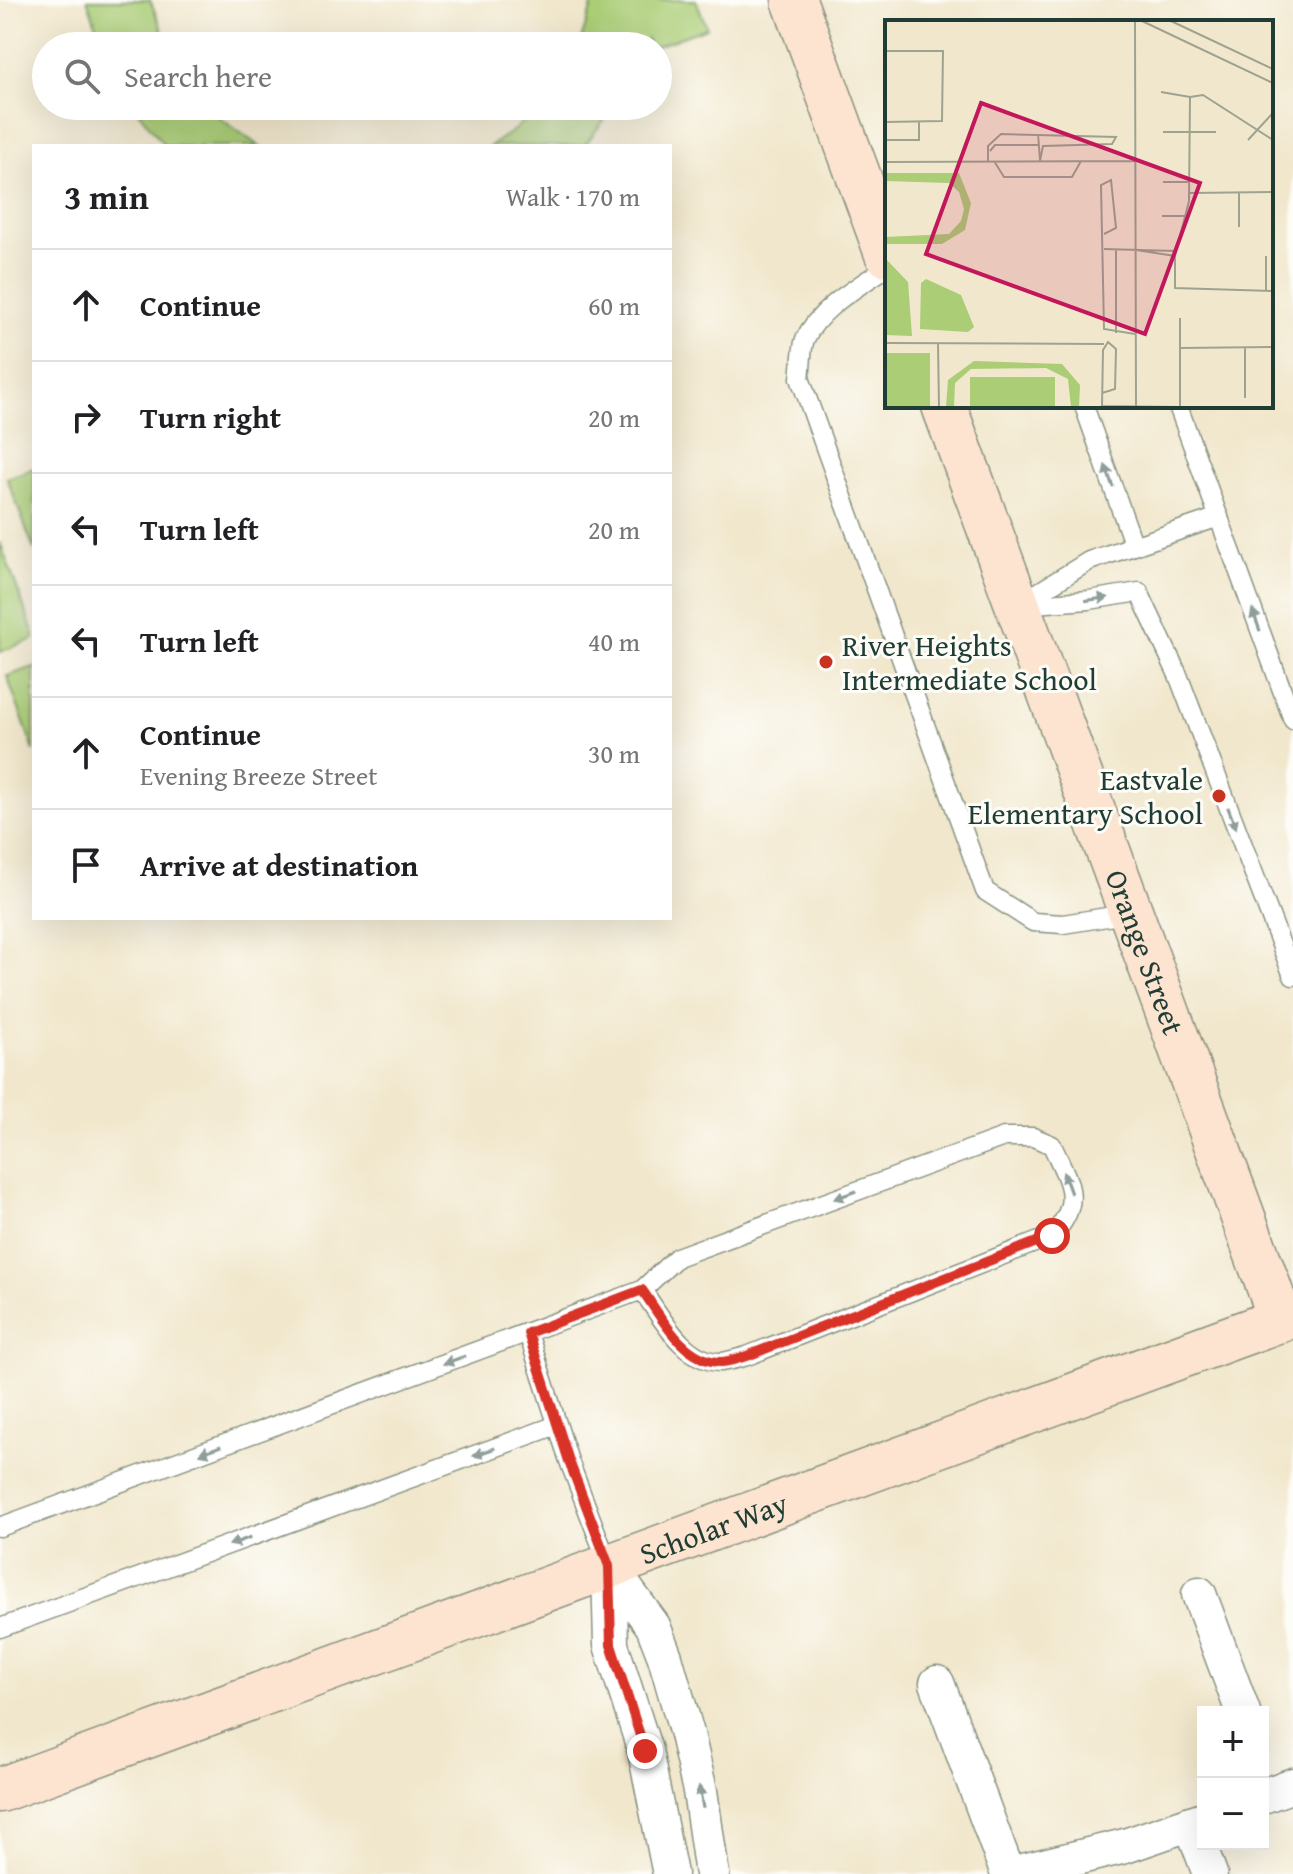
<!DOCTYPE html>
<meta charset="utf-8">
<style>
:root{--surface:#fff;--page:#f2f2f2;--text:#202124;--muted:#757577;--line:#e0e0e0}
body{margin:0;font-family:"Gentium Book Plus",serif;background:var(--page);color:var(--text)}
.controls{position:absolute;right:24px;bottom:24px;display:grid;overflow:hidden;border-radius:0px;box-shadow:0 8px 32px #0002}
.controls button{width:72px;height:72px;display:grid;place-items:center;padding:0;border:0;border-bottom:2px solid var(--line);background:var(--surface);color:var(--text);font:40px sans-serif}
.stop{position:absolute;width:24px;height:24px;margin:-18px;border:6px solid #d93025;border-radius:50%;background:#fff}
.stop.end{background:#d93025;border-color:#fff;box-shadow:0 2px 8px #0008}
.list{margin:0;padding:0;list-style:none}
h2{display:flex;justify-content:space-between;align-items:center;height:104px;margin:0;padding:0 32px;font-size:34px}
h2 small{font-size:26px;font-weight:400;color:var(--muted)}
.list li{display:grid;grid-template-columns:52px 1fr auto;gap:24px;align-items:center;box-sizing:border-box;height:112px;padding:0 32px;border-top:2px solid var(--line)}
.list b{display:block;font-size:30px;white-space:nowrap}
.list p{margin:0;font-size:26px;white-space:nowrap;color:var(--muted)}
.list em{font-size:26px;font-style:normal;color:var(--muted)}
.icon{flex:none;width:44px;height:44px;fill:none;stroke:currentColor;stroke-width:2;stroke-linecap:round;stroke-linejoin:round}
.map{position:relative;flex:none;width:1293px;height:1874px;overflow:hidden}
.search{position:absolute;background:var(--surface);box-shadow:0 8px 32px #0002;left:32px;top:32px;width:640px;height:88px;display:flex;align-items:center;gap:20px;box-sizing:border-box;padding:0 28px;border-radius:44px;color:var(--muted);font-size:30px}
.panel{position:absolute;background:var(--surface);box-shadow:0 8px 32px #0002;left:32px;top:144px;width:640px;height:776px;border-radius:0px}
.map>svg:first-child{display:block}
.green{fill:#aacd76;stroke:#648555;stroke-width:2}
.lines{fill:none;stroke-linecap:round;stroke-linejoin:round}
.lane-casing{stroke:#889280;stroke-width:21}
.street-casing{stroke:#889280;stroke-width:37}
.secondary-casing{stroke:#889280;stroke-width:47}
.lane{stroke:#fff;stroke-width:18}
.street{stroke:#fff;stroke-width:34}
.secondary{stroke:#fde4d0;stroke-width:44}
.oneway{fill:#8f9e9a}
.route{stroke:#d93025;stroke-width:10}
.poi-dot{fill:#c8321e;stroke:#fdfcf7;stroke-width:3}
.labels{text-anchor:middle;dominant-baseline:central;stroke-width:6;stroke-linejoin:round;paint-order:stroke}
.poi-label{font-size:30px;fill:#1f3d34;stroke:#fdfcf7;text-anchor:start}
.street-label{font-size:30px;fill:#1f3d34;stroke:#fdfcf7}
.inset-road{fill:none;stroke:#9da38f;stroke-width:2}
.view{fill:#c2185b;fill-opacity:0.15;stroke:#c2185b;stroke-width:4}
.inset-edge{fill:none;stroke:#1f3d34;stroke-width:4}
</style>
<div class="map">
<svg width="1293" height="1874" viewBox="0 0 1293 1874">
<rect width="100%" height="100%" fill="#fdfcf7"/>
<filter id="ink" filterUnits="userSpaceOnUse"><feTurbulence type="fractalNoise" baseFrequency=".0125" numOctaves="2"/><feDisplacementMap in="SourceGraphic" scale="16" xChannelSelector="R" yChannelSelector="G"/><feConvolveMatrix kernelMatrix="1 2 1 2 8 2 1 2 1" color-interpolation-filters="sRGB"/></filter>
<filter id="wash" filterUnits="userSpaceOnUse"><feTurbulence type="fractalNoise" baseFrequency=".006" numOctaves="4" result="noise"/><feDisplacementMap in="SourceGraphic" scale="32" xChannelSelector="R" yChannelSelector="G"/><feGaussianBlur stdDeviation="1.8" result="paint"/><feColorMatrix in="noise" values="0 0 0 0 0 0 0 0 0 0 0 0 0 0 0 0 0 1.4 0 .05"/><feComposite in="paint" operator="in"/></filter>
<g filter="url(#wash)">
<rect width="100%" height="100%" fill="#f1e7cc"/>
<!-- green -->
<g class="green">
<path d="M 87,0 L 150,0 L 169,46 L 104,46 Z"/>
<path d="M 594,0 L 696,0 L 707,28 L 657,46 L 650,46 L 647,39 L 644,46 L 579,46 Z"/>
<path d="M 134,106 L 209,106 L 220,118 L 259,146 L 165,146 Z"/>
<path d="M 539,106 L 615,106 L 584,146 L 490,146 L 514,130 Z"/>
<path d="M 34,468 L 34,550 L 7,478 Z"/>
<path d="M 0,542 L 34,634 L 34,639 L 0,652 Z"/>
<path d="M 34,667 L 34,751 L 7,676 Z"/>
</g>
</g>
<g filter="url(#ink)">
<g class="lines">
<defs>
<g id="lane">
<path d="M 887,267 C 860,286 820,307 805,339 C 801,350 802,366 800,378 L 985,891 L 1033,922 L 1063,924 L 1132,913"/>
<path d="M 1084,406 L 1134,546"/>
<path d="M 1178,406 L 1293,720"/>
<path d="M 1021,603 L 1089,561 L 1219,517"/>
<path d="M 1019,605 L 1089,600 L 1139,592 L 1178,675 L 1293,976"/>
<path d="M 528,1333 L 569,1461 L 609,1566"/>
<path d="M 0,1527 L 642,1290 L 677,1257 L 1004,1137 L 1033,1137 L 1052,1145 C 1069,1183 1084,1201 1052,1236 L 747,1356 C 739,1358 729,1361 721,1362 C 683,1362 661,1316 642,1290"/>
<path d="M 0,1628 L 557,1425"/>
</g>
<g id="street">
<path d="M 609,1566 L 653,1626 L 665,1657 L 687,1734 L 700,1791 L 712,1874"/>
<path d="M 609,1566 L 611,1645 L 645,1751 L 670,1874"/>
<path d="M 1199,1594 L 1243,1712"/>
<path d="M 937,1683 L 1008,1874"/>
<path d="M 1263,1796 L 1293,1785"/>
<path d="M 1191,1823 L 1210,1874"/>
<path d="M 1011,1874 L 1125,1846 L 1203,1819"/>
</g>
<g id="secondary">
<path d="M 794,0 L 887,254"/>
<path id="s1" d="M 944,406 L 1281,1320"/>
<path id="s2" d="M 0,1790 L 1293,1315"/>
</g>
</defs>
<!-- lane casing -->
<use href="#lane" class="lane-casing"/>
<!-- street casing -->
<use href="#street" class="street-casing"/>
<!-- secondary casing -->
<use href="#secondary" class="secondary-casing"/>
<!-- lane -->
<use href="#lane" class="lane"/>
<!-- street -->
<use href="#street" class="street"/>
<!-- secondary -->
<use href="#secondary" class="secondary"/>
</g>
<!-- one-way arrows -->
<defs><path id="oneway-solid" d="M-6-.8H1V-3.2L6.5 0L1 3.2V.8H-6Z" transform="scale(2)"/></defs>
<g class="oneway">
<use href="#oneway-solid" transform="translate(1109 476) rotate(-110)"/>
<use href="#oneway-solid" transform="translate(1097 599) rotate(-8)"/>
<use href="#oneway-solid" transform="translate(1256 620) rotate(-110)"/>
<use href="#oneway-solid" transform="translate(1232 818) rotate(69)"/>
<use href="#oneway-solid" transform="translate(1067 1183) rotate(-110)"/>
<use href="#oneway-solid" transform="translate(845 1195) rotate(160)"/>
<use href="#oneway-solid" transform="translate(454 1360) rotate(160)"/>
<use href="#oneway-solid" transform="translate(210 1450) rotate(160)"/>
<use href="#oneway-solid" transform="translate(484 1452) rotate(160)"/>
<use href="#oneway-solid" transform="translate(240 1541) rotate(160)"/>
<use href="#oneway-solid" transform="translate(701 1797) rotate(-100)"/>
</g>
</g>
<g class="lines" filter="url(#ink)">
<!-- route -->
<path class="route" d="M 645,1751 L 611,1645 L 609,1566 L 569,1461 L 528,1333 L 642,1290 C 661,1316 683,1362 721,1362 C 729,1362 739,1358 747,1356 L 1052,1236"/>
</g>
<!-- markers -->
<g class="poi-dot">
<circle cx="826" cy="662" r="8"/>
<circle cx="1219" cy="796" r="8"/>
</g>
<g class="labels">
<!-- poi labels -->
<g class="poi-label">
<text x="842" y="645">River Heights<tspan x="842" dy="34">Intermediate School</tspan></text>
<text x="1203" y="779" text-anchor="end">Eastvale<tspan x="1203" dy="34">Elementary School</tspan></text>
</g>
<!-- street labels -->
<g class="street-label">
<text stroke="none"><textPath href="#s1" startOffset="582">Orange Street</textPath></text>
<text stroke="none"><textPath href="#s2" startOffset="760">Scholar Way</textPath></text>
</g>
</g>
<!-- overview -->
<g transform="translate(885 20)">
<rect width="388" height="388" fill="#f1e7cc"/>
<path d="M 0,153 L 74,153 L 86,183 L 80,210 L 57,224 L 0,224 L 0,217 L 64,214 L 76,201 L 79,189 L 74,172 L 64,163 L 0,161 ZM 0,238 L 23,262 L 27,316 L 0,315 ZM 41,259 L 76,275 L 89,307 L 83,312 L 35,309 L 36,263 ZM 0,333 L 45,333 L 45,387 L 0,387 ZM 89,341 L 177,344 L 195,365 L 194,387 L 186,387 L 183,359 L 161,348 L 86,349 L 70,363 L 69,387 L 61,387 L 63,360 ZM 85,357 L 170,357 L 170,387 L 85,387 Z" fill="#aacd76"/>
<path class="inset-road" d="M 250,1 L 251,387M 257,1 L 388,63M 286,1 L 388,49M 0,31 L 58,31 L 57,101 L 0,102M 276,72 L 305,77M 305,77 L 304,181 L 290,236 L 290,268 L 388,271M 305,77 L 318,75 L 388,120M 278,112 L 331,112M 153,114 L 155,140M 0,120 L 34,120 L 34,101M 363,120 L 387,94M 105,131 L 110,125 L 153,125M 103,141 L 103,126 L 116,114 L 231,117 L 227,124 L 158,126 L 155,141M 109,141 L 119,157 L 187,157 L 196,141M 0,142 L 250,141M 278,162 L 305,162M 354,172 L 354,207M 305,173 L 388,172M 277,196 L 303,196M 219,214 L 231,208 L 226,160 L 216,165 L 219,309 L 250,314M 219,229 L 291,231M 231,230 L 231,313M 251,230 L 290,236M 381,271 L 381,236M 0,323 L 219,324M 53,323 L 54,387M 360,327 L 360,378M 295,328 L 388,327M 217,386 L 295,387M 217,387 L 218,330 L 223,322 L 231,329 L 230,369 L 217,373M 295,387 L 295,298"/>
<path class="view" d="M 96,83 L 315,163 L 260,314 L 41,234 Z"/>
<rect width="388" height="388" class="inset-edge"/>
</g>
</svg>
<div class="controls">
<button>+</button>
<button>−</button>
</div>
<div class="stop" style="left:1052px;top:1236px"></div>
<div class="stop end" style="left:645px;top:1751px"></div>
<div class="search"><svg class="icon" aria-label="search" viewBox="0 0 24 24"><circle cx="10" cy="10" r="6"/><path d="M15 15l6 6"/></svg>Search here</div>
<section class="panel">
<h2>3 min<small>Walk · 170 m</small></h2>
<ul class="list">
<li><svg class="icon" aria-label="ahead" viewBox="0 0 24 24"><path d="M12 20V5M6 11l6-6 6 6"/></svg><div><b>Continue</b></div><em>60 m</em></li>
<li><svg class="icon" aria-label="right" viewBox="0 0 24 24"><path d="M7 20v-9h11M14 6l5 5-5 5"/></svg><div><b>Turn right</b></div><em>20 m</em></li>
<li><svg class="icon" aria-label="left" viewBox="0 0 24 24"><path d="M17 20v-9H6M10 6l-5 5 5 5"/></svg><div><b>Turn left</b></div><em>20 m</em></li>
<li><svg class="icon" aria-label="left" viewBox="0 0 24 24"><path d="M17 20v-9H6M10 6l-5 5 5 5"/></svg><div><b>Turn left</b></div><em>40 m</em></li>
<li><svg class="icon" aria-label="ahead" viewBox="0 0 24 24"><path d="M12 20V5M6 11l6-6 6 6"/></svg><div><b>Continue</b><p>Evening Breeze Street</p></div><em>30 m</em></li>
<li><svg class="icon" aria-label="arrive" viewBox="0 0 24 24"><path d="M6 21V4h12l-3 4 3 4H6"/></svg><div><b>Arrive at destination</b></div></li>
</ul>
</section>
</div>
